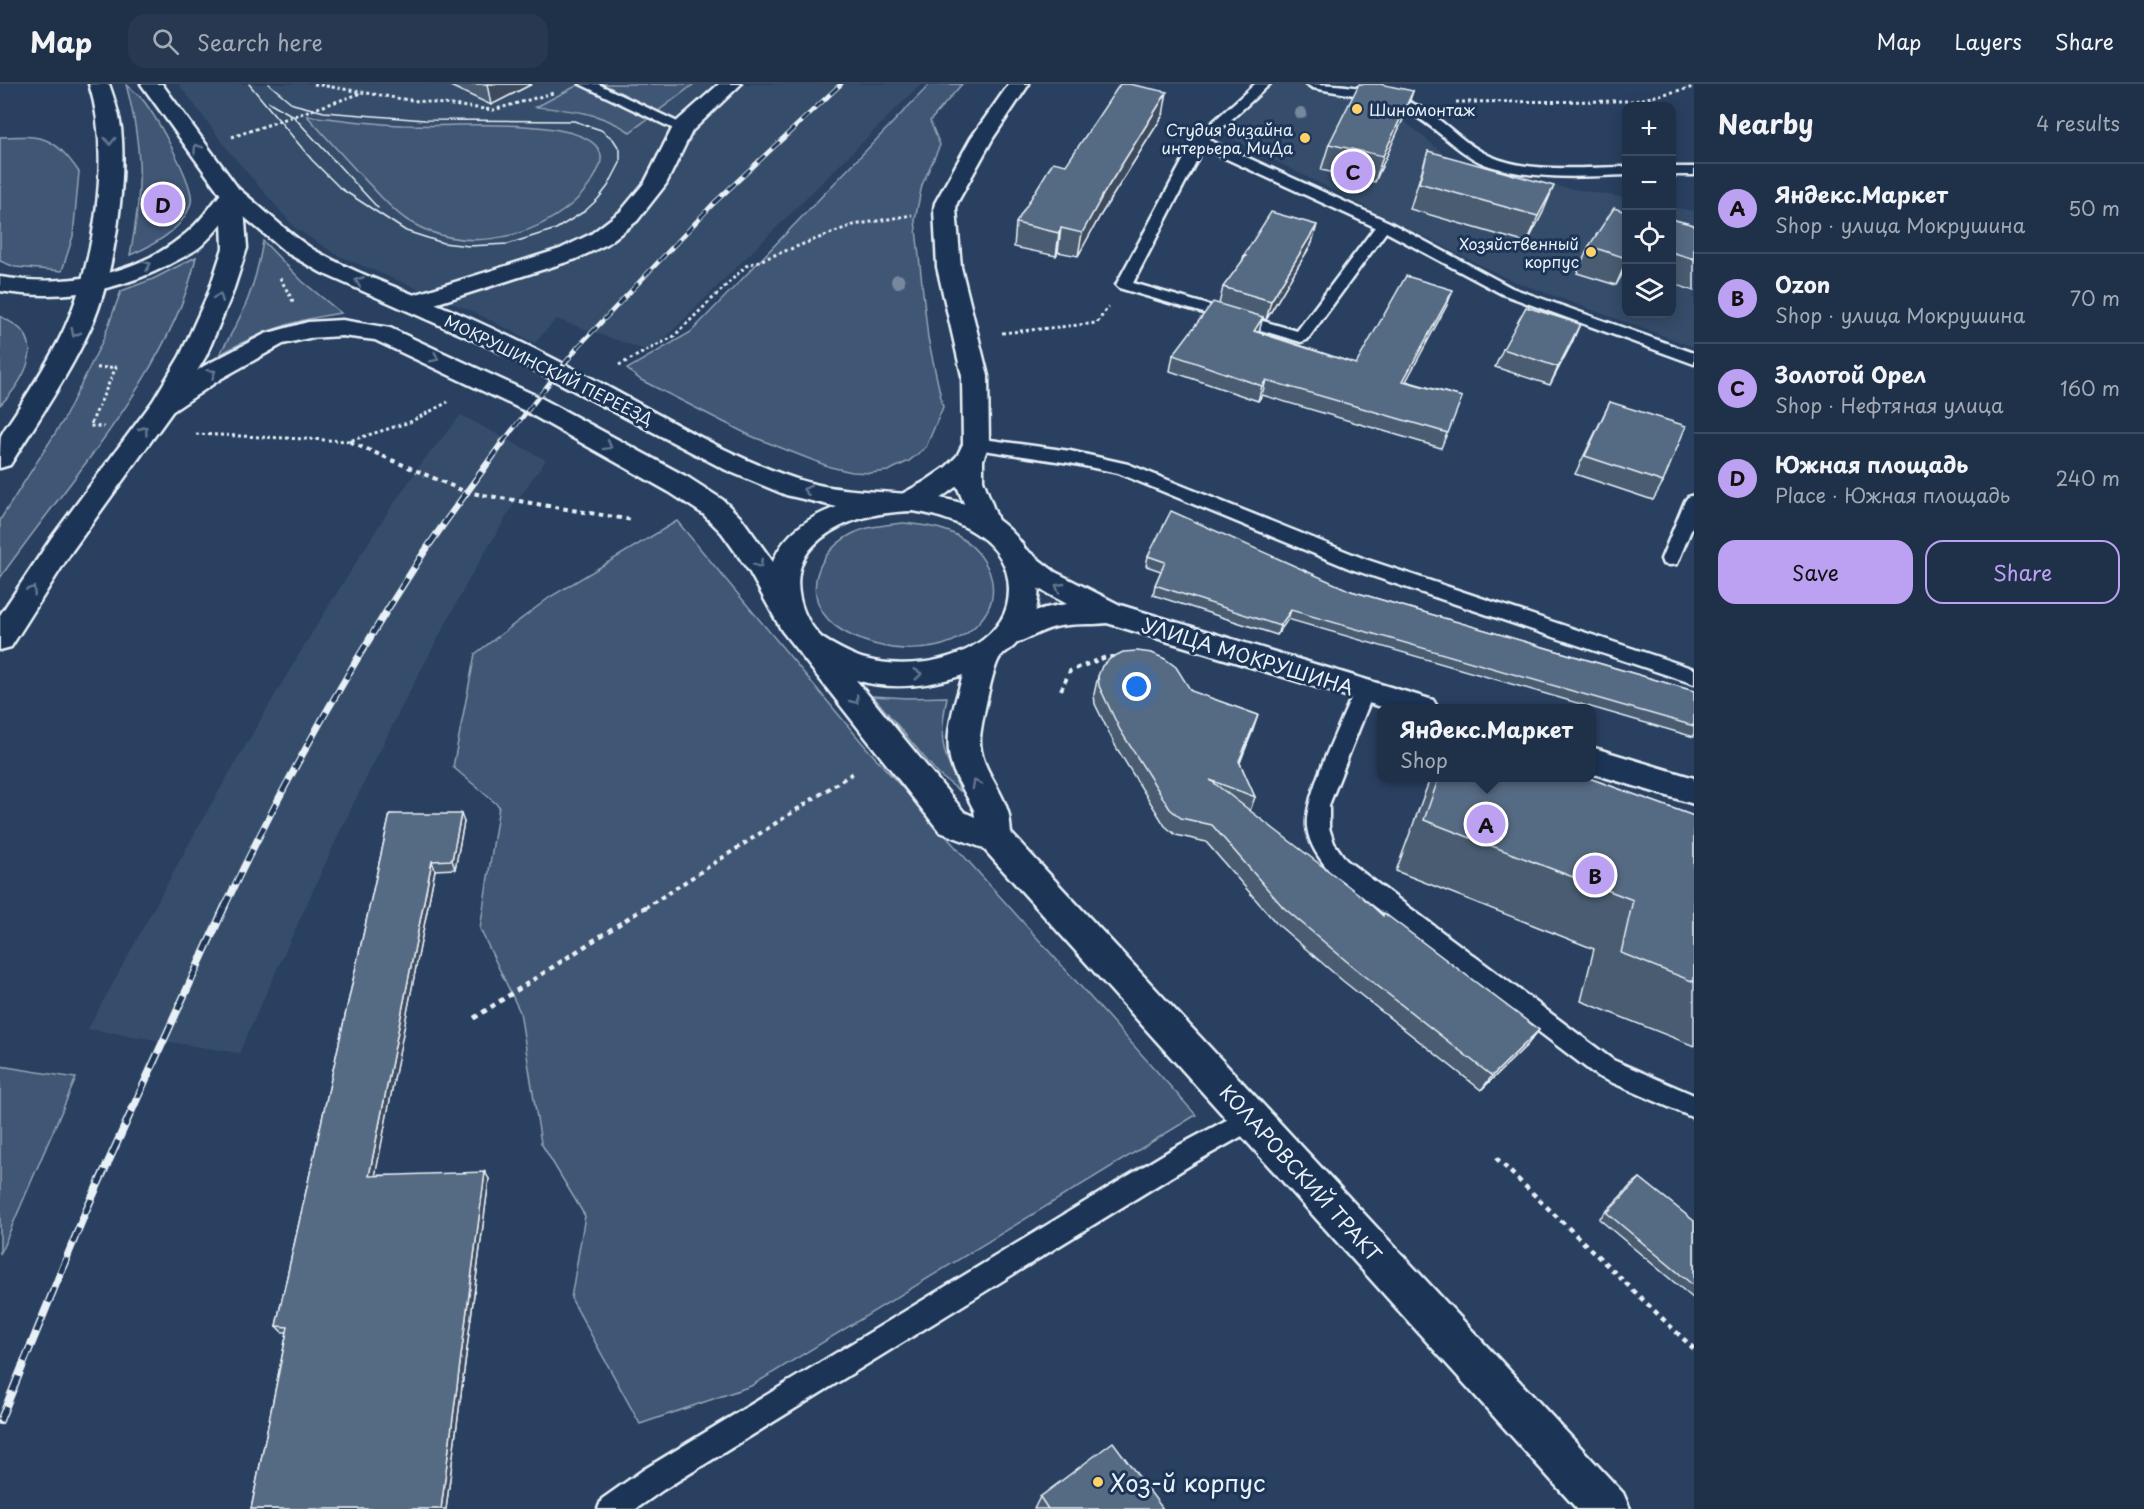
<!DOCTYPE html>
<meta charset="utf-8">
<style>
:root{--surface:#1f3049;--page:#273850;--text:#f1f3f6;--muted:#a1a9b4;--line:#3c4b61;--accent:#bca0f2}
body{margin:0;font-family:"Playpen Sans",sans-serif;background:var(--page);color:var(--text)}
.controls{position:absolute;right:18px;top:18px;display:grid;overflow:hidden;border-radius:12px;box-shadow:0 3px 15px #0003}
.controls button{width:54px;height:54px;display:grid;place-items:center;padding:0;border:0;border-bottom:2px solid var(--line);background:var(--surface);color:var(--text);font:30px sans-serif}
.you{position:absolute;left:1137px;top:603px;width:21px;height:21px;margin:-15px;border:4px solid #fff;border-radius:50%;background:#1a73e8;box-shadow:0 0 0 9px #1a73e833}
.badge{display:grid;place-items:center;width:39px;height:39px;border-radius:50%;background:var(--accent);color:#111;font-size:20px;font-weight:700}
.pin{position:absolute;translate:-50% -50%;border:3px solid #fff;box-shadow:0 2px 6px #0006}
.popup{position:absolute;left:1377px;top:620px;width:219px;height:78px;box-sizing:border-box;display:grid;place-content:center;border-radius:12px;background:var(--surface);filter:drop-shadow(0 2px 4px #0005);font-size:20px;white-space:nowrap;color:var(--muted)}
.popup b{font-size:22px;color:var(--text)}
.popup::after{content:'';position:absolute;left:50%;top:100%;margin-left:-12px;border:12px solid transparent;border-top-color:var(--surface)}
.list{margin:0;padding:0;list-style:none}
h2{display:flex;justify-content:space-between;align-items:center;height:78px;margin:0;padding:0 24px;font-size:26px}
h2 small{font-size:20px;font-weight:400;color:var(--muted)}
.list li{display:grid;grid-template-columns:39px 1fr auto;gap:18px;align-items:center;box-sizing:border-box;height:90px;padding:0 24px;border-top:2px solid var(--line)}
.list b{display:block;font-size:22px;white-space:nowrap}
.list p{margin:0;font-size:20px;white-space:nowrap;color:var(--muted)}
.list em{font-size:20px;font-style:normal;color:var(--muted)}
.actions{display:flex;gap:12px;padding:18px 24px}
.actions a{flex:1;padding:14px 0;border:2px solid var(--accent);border-radius:18px;text-align:center;font-size:21px;color:var(--accent)}
.actions .main{background:var(--accent);color:#111}
.icon{flex:none;width:33px;height:33px;fill:none;stroke:currentColor;stroke-width:2;stroke-linecap:round;stroke-linejoin:round}
.map{position:relative;flex:none;width:1694px;height:1425px;overflow:hidden}
header{display:flex;align-items:center;gap:36px;box-sizing:border-box;height:84px;padding:0 30px;background:var(--surface);border-bottom:2px solid var(--line)}
header strong{font-size:28px}
nav{display:flex;gap:33px;margin-inline-start:auto;font-size:21px}
.search{width:420px;height:54px;background:var(--page);display:flex;align-items:center;gap:15px;box-sizing:border-box;padding:0 21px;border-radius:18px;color:var(--muted);font-size:22px}
main{display:flex}
aside{flex:1;background:var(--surface)}
.map>svg:first-child{display:block}
.built{fill:#364d6b}
.green{fill:#415774;stroke:#94a4b6;stroke-width:1.5}
.lines{fill:none;stroke-linecap:round;stroke-linejoin:round}
.service-casing{stroke:#e8f1f8;stroke-width:5}
.minor-casing{stroke:#e8f1f8;stroke-width:5}
.tertiary-casing{stroke:#e8f1f8;stroke-width:5}
.secondary-casing{stroke:#e8f1f8;stroke-width:5}
.primary-casing{stroke:#e8f1f8;stroke-width:5}
.path-far2{stroke:#e8f1f8;stroke-width:3;stroke-dasharray:3 3;stroke-linecap:butt}
.path-far1{stroke:#e8f1f8;stroke-width:4;stroke-dasharray:4.5 4.5;stroke-linecap:butt}
.path{stroke:#e8f1f8;stroke-width:4.5;stroke-dasharray:5 5;stroke-linecap:butt}
.service{fill:#1d3557;fill-rule:evenodd}
.minor{fill:#1d3557;fill-rule:evenodd}
.tertiary{fill:#1d3557;fill-rule:evenodd}
.secondary{fill:#1d3557;fill-rule:evenodd}
.primary{fill:#1d3557;fill-rule:evenodd}
.tram{stroke:#e8f1f8;stroke-width:1.5}
.rail-far2-casing{stroke:#e8f1f8;stroke-width:4.5}
.rail-far1-casing{stroke:#e8f1f8;stroke-width:7}
.rail-casing{stroke:#e8f1f8;stroke-width:8}
.rail-far2{stroke:#1d3557;stroke-width:3;stroke-dasharray:10;stroke-linecap:butt}
.rail-far1{stroke:#1d3557;stroke-width:4.5;stroke-dasharray:13;stroke-linecap:butt}
.rail{stroke:#1d3557;stroke-width:5;stroke-dasharray:16;stroke-linecap:butt}
.tree{fill:#77889e}
.wall{fill:#495b71;stroke:#e8f1f8;stroke-width:1.5}
.shaded-wall{fill:#3c4a5c;stroke:#e8f1f8;stroke-width:1.5}
.building{fill:#556a83;stroke:#e8f1f8;stroke-width:1.5}
.oneway{stroke:#64778f}
.poi-dot{fill:#ffd166;stroke:#1d3557;stroke-width:2}
.labels{text-anchor:middle;dominant-baseline:central;stroke-width:6;stroke-linejoin:round;paint-order:stroke}
.far-poi-label{font-size:16px;fill:#e8f1f8;stroke:#1d3557;text-anchor:end}
.far-street-label{font-size:16px;fill:#e8f1f8;stroke:#1d3557}
.street-label{font-size:20px;fill:#e8f1f8;stroke:#1d3557}
.near-poi-label{font-size:24px;fill:#e8f1f8;stroke:#1d3557;text-anchor:start}
</style>
<header>
<strong>Map</strong>
<div class="search"><svg class="icon" aria-label="search" viewBox="0 0 24 24"><circle cx="10" cy="10" r="6"/><path d="M15 15l6 6"/></svg>Search here</div>
<nav><a>Map</a><a>Layers</a><a>Share</a></nav>
</header>
<main>
<div class="map">
<svg width="1694" height="1425" viewBox="0 0 1694 1425">
<rect width="100%" height="100%" fill="#294061"/>
<filter id="ink" filterUnits="userSpaceOnUse"><feTurbulence type="fractalNoise" baseFrequency=".0167" numOctaves="2"/><feDisplacementMap in="SourceGraphic" scale="12" xChannelSelector="R" yChannelSelector="G"/><feConvolveMatrix kernelMatrix="1 2 1 2 8 2 1 2 1" color-interpolation-filters="sRGB"/></filter>
<g filter="url(#ink)">
<!-- built -->
<g class="built">
<path d="M 179,0 L 921,0 L 651,268 L 556,235 L 535,259 L 474,228 L 337,171 L 295,144 L 229,67 Z"/>
<path d="M 1264,0 L 1310,0 L 1368,7 L 1450,75 L 1533,98 L 1626,114 L 1626,230 L 1672,230 L 1672,123 L 1694,127 L 1694,263 L 1508,195 L 1226,52 Z"/>
<path d="M 461,331 L 546,376 L 513,422 L 472,490 L 405,616 L 341,745 L 239,969 L 88,945 L 202,736 L 302,565 L 382,437 L 423,377 Z"/>
</g>
<!-- green -->
<g class="green">
<path d="M 126,0 C 131,5 138,10 143,16 C 155,31 196,102 191,119 C 184,145 152,162 130,171 C 143,105 143,65 126,0 Z"/>
<path d="M 580,0 L 694,0 L 630,48 C 599,28 572,26 536,23 Z"/>
<path d="M 930,0 L 962,0 L 930,37 L 940,61 L 922,101 L 915,136 L 928,254 L 943,323 L 926,363 L 909,377 L 888,387 L 871,389 L 852,388 L 830,383 L 751,352 L 641,296 L 627,285 L 691,248 Z"/>
<path d="M 307,32 C 339,35 370,40 402,41 C 420,41 438,42 456,41 C 481,41 620,34 599,84 C 593,98 583,110 572,120 C 526,158 459,169 407,136 C 394,128 382,114 371,102 C 349,79 328,55 307,32 Z"/>
<path d="M 0,53 C 43,51 54,52 79,88 L 73,152 L 62,187 L 15,183 L 0,177 Z"/>
<path d="M 263,157 L 302,197 L 341,229 C 294,236 261,247 219,271 C 244,230 255,204 263,157 Z"/>
<path d="M 196,173 C 173,284 65,401 0,494 L 0,436 L 63,337 L 103,256 L 121,207 L 153,195 Z"/>
<path d="M 0,232 C 8,237 18,241 24,249 C 41,272 16,306 0,321 Z"/>
<path d="M 677,437 L 864,661 L 1196,1031 L 751,1302 L 640,1340 L 571,1214 L 585,1132 L 541,1059 L 520,928 L 480,845 L 499,722 L 453,683 L 475,570 L 550,513 Z"/>
<path d="M 903,439 C 921,441 940,443 956,451 C 988,468 1006,507 980,537 C 947,576 880,570 841,546 C 800,520 812,472 850,451 C 866,442 885,441 903,439 Z"/>
<path d="M 873,612 L 907,614 L 947,613 C 938,659 942,664 960,707 L 939,691 Z"/>
<path d="M 0,982 L 76,994 L 0,1170 Z"/>
</g>
<g class="lines">
<defs>
<g id="service">
<path d="M 580,0 L 598,0 L 690,44 L 683,48 L 678,47 Z"/>
<path d="M 1255,0 L 1270,0 L 1209,56 L 1389,138 L 1512,204 L 1694,269 L 1694,280 L 1502,210 L 1386,148 L 1307,256 L 1301,258 L 1119,204 L 1116,201 L 1195,54 ZM 1203,64 L 1375,143 L 1297,247 L 1133,199 Z"/>
<path d="M 1306,0 C 1347,0 1395,6 1430,29 C 1450,43 1467,62 1490,72 C 1531,90 1582,83 1626,83 L 1626,91 C 1581,93 1534,96 1490,82 C 1459,72 1439,44 1410,29 C 1381,13 1345,10 1313,4 Z"/>
<rect x="1672" y="83" width="22" height="8"/>
<path d="M 976,354 L 1070,367 L 1128,380 L 1365,475 L 1694,585 L 1694,600 L 1351,485 L 1118,389 L 1070,379 L 970,364 L 967,360 L 970,356 Z"/>
<path d="M 1694,411 L 1694,439 L 1679,475 L 1677,480 L 1670,481 L 1663,480 L 1661,475 L 1685,417 L 1688,413 Z"/>
<path d="M 1364,600 L 1371,602 L 1374,607 L 1329,721 L 1329,744 L 1334,759 L 1346,776 L 1613,976 L 1694,1011 L 1694,1034 L 1597,992 L 1330,788 C 1320,775 1309,761 1307,743 C 1304,712 1341,639 1354,607 L 1357,602 Z"/>
<path d="M 1251,1023 L 1260,1026 L 1263,1034 L 1260,1042 L 1192,1080 L 663,1406 L 636,1425 L 598,1425 L 602,1415 L 643,1386 L 1174,1064 Z"/>
</g>
<g id="minor">
<path d="M 719,0 L 741,0 L 692,47 L 666,100 L 637,137 L 607,160 L 576,175 L 422,224 L 413,226 L 404,224 L 401,219 L 404,214 L 560,165 L 591,150 L 621,127 L 645,98 L 675,39 Z"/>
<path d="M 1009,0 L 1029,0 L 993,54 L 957,119 L 956,125 L 961,183 L 988,292 L 989,360 L 983,376 L 983,396 L 1000,442 L 996,449 L 986,452 L 976,449 L 957,402 C 941,414 921,430 900,425 L 896,418 L 900,411 L 924,398 L 946,383 L 957,372 L 963,360 L 962,292 L 937,183 L 934,125 L 935,119 L 971,54 Z"/>
<path d="M 232,104 L 240,106 L 243,111 C 232,128 217,147 202,161 C 193,169 181,174 170,180 C 117,208 59,217 0,207 L 0,193 C 62,203 134,193 184,151 C 200,139 211,121 224,106 Z"/>
</g>
<g id="tertiary">
<path d="M 1014,461 L 1024,464 L 1055,488 L 1120,521 L 1433,616 L 1438,624 L 1385,624 L 1107,539 C 1090,541 1072,539 1055,543 C 1034,548 1017,565 996,559 L 992,551 C 1002,533 1046,523 1067,520 C 1044,507 1013,494 1000,471 L 1004,464 Z"/>
<path d="M 1591,663 L 1694,694 L 1694,720 L 1591,689 Z"/>
</g>
<path id="secondary" d="M 232,104 L 240,106 C 265,126 287,149 314,166 C 352,188 394,202 434,219 C 478,237 521,258 564,280 C 641,318 728,376 810,399 C 885,419 994,390 1033,480 C 1046,509 1035,541 1014,562 C 1010,566 1003,569 1000,573 C 993,581 981,641 980,654 C 979,682 999,700 1007,725 C 1010,732 1010,741 1011,749 L 1623,1409 L 1630,1425 L 1577,1425 L 983,764 L 940,748 L 782,547 L 749,487 L 722,449 L 703,430 L 669,408 L 523,326 L 375,256 L 342,252 L 309,254 L 283,260 L 222,294 L 173,327 L 164,329 L 155,327 L 151,321 L 155,315 L 204,282 L 265,250 L 308,238 L 342,236 L 390,244 L 541,314 L 689,394 L 723,416 L 742,435 L 773,478 C 783,450 810,432 837,423 L 786,411 L 726,386 L 496,266 L 322,189 L 287,169 L 224,116 L 221,111 L 224,106 ZM 912,427 C 954,433 1009,455 1009,505 C 1009,515 1007,527 1001,536 C 975,577 909,587 865,575 C 856,573 828,559 821,553 C 798,530 788,489 812,463 C 837,436 877,428 912,427 ZM 963,591 C 954,623 941,656 954,688 C 960,701 968,714 974,726 L 975,733 L 964,728 L 856,596 C 892,607 928,602 963,591 Z"/>
<g id="primary">
<path d="M 89,0 L 109,0 C 114,14 119,29 121,44 C 127,100 114,192 91,243 C 69,291 38,336 10,381 L 0,384 C 0,375 0,361 1,352 C 5,343 13,334 18,325 C 32,303 46,281 58,258 C 93,191 113,73 89,0 Z"/>
<path d="M 141,0 L 162,0 L 243,111 L 247,164 L 232,210 L 206,272 L 177,321 L 72,467 L 11,563 L 0,566 L 0,531 L 52,453 L 153,317 L 180,272 L 208,210 L 223,164 L 221,111 Z"/>
</g>
</defs>
<!-- service casing -->
<use href="#service" class="service-casing"/>
<!-- minor casing -->
<use href="#minor" class="minor-casing"/>
<!-- tertiary casing -->
<use href="#tertiary" class="tertiary-casing"/>
<!-- secondary casing -->
<use href="#secondary" class="secondary-casing"/>
<!-- primary casing -->
<use href="#primary" class="primary-casing"/>
<!-- path-far2 -->
<g class="path-far2">
<path d="M 314,0 L 402,15 L 493,26 L 553,9"/>
<path d="M 1456,18 L 1634,17 L 1694,3"/>
<path d="M 232,53 L 362,9"/>
<path d="M 280,194 L 294,219"/>
<path d="M 1002,249 L 1097,239 L 1108,223"/>
<path d="M 619,281 L 673,253 L 746,182 L 853,141 L 912,131"/>
<path d="M 97,284 L 116,283 L 90,342 L 104,343"/>
<path d="M 196,350 L 349,357 L 410,338 L 448,318"/>
<path d="M 349,357 L 354,359"/>
</g>
<!-- path-far1 -->
<g class="path-far1">
<path d="M 350,358 L 466,408 L 632,436"/>
<path d="M 1061,606 L 1070,587 L 1106,573 L 1117,573"/>
<path d="M 645,824 L 853,689"/>
</g>
<!-- path -->
<g class="path">
<path d="M 474,934 L 647,822"/>
<path d="M 1496,1074 L 1694,1265"/>
</g>
<!-- service -->
<use href="#service" class="service"/>
<!-- minor -->
<use href="#minor" class="minor"/>
<!-- tertiary -->
<use href="#tertiary" class="tertiary"/>
<!-- secondary -->
<use href="#secondary" class="secondary"/>
<!-- primary -->
<use href="#primary" class="primary"/>
<!-- tram -->
<g class="tram">
<path d="M 249,0 L 312,76 L 340,104 L 406,147 L 443,159 L 469,162 L 508,160 L 556,145 L 585,127 L 598,115 L 608,102 L 620,79 L 620,66 L 613,55 L 601,46 L 574,37 L 425,36 L 324,28 L 293,20 L 269,0"/>
<path d="M 269,18 L 293,32 L 378,124"/>
</g>
<defs>
<path id="rail-far2" d="M 502,359 L 577,264 L 713,120 L 841,0"/>
<path id="rail-far1" d="M 224,824 C 281,703 348,585 421,473 C 447,434 476,396 503,358"/>
<path id="rail" d="M 0,1337 L 85,1129 L 225,822"/>
</defs>
<!-- rail-far2 casing -->
<use href="#rail-far2" class="rail-far2-casing"/>
<!-- rail-far1 casing -->
<use href="#rail-far1" class="rail-far1-casing"/>
<!-- rail casing -->
<use href="#rail" class="rail-casing"/>
<!-- rail-far2 -->
<use href="#rail-far2" class="rail-far2"/>
<!-- rail-far1 -->
<use href="#rail-far1" class="rail-far1"/>
<!-- rail -->
<use href="#rail" class="rail"/>
</g>
<!-- trees -->
<g class="tree">
<circle cx="1301" cy="29" r="6"/>
<circle cx="898" cy="197" r="7"/>
</g>
<!-- wall -->
<g class="wall">
<path d="M 446,0 L 532,0 L 491,21 Z"/>
<path d="M 1413,7 L 1404,33 L 1375,98 L 1321,86 L 1329,60 Z"/>
<path d="M 1163,31 L 1100,132 L 1078,172 L 1058,168 L 1056,172 L 1014,163 L 1016,139 L 1066,81 Z"/>
<path d="M 1428,67 L 1543,128 L 1527,159 L 1410,125 Z"/>
<path d="M 1626,128 L 1626,183 L 1616,201 L 1577,189 L 1589,162 Z"/>
<path d="M 1671,135 L 1694,141 L 1694,207 L 1671,199 Z"/>
<path d="M 1312,159 L 1266,236 L 1262,234 L 1259,248 L 1356,280 L 1447,221 L 1406,297 L 1462,313 L 1441,364 L 1262,311 L 1258,317 L 1170,287 L 1173,271 L 1219,220 L 1223,203 L 1242,178 L 1244,171 Z"/>
<path d="M 1580,240 L 1550,301 L 1495,283 L 1503,265 Z"/>
<path d="M 1610,318 L 1663,398 L 1653,416 L 1575,390 Z"/>
<path d="M 1148,472 L 1351,507 L 1694,607 L 1694,653 L 1288,535 L 1277,551 L 1153,511 L 1155,501 L 1161,487 L 1146,482 Z"/>
<path d="M 1098,592 L 1191,607 L 1258,631 L 1240,679 L 1255,713 L 1250,727 L 1383,831 L 1539,946 L 1527,961 L 1481,1006 L 1343,897 L 1276,839 L 1206,758 L 1176,751 L 1165,742 L 1116,663 L 1095,620 L 1094,610 Z"/>
<path d="M 1432,693 L 1586,693 L 1694,732 L 1694,962 L 1581,917 L 1594,865 L 1396,787 L 1428,700 Z"/>
<path d="M 390,730 L 464,738 L 455,785 L 435,786 L 375,1091 L 489,1095 L 446,1425 L 251,1425 L 287,1248 L 282,1248 L 276,1242 Z"/>
<path d="M 1640,1094 L 1694,1137 L 1694,1215 L 1599,1135 L 1632,1100 Z"/>
<path d="M 1040,1413 L 1163,1425 L 1034,1425 Z"/>
</g>
<!-- shaded-wall -->
<g class="shaded-wall">
<path d="M 487,0 L 532,0 L 491,21 Z"/>
<path d="M 1413,7 L 1404,33 L 1375,98 L 1383,72 Z"/>
<path d="M 1167,8 L 1163,31 L 1100,132 L 1078,172 L 1082,149 L 1104,109 Z"/>
<path d="M 1554,102 L 1543,128 L 1527,159 L 1538,132 Z"/>
<path d="M 1317,141 L 1312,159 L 1266,236 L 1271,217 Z"/>
<path d="M 1061,144 L 1058,168 L 1056,172 L 1059,149 Z"/>
<path d="M 1626,178 L 1626,183 L 1616,201 Z"/>
<path d="M 1453,206 L 1447,221 L 1398,312 L 1403,297 Z"/>
<path d="M 1263,233 L 1259,248 L 1254,247 Z"/>
<path d="M 1580,240 L 1572,259 L 1550,301 L 1558,283 Z"/>
<path d="M 1266,296 L 1262,311 L 1258,317 L 1262,302 Z"/>
<path d="M 1291,526 L 1288,535 L 1277,551 L 1280,542 Z"/>
<path d="M 1258,631 L 1252,649 L 1233,694 L 1239,677 Z"/>
<path d="M 461,730 L 464,738 L 455,785 L 452,776 Z"/>
<path d="M 432,777 L 435,786 L 374,1098 L 369,1092 Z"/>
<path d="M 1539,946 L 1527,961 L 1481,1006 L 1492,992 Z"/>
<path d="M 485,1088 L 489,1095 L 446,1425 L 441,1425 Z"/>
</g>
<!-- building -->
<g class="building">
<path d="M 1120,0 L 1129,0 L 1167,8 L 1104,109 L 1082,149 L 1061,144 L 1059,149 L 1016,139 L 1053,78 L 1066,81 Z"/>
<path d="M 1359,0 L 1380,0 L 1413,7 L 1383,72 L 1329,60 Z"/>
<path d="M 1428,67 L 1554,102 L 1538,132 L 1419,99 Z"/>
<path d="M 1614,124 L 1626,128 L 1626,174 L 1589,162 Z"/>
<path d="M 1271,128 L 1317,141 L 1271,217 L 1223,203 L 1246,172 L 1244,171 Z"/>
<path d="M 1671,135 L 1694,141 L 1694,175 L 1671,168 Z"/>
<path d="M 1406,192 L 1453,206 L 1403,297 L 1462,313 L 1448,349 L 1266,296 L 1262,302 L 1173,271 L 1213,218 L 1263,233 L 1254,247 L 1356,280 Z"/>
<path d="M 1526,223 L 1580,240 L 1558,283 L 1503,265 Z"/>
<path d="M 1610,318 L 1686,342 L 1663,398 L 1585,372 Z"/>
<path d="M 1171,427 L 1351,507 L 1694,607 L 1694,642 L 1291,526 L 1280,542 L 1155,501 L 1165,478 L 1148,472 Z"/>
<path d="M 1137,567 L 1152,569 L 1165,575 L 1176,583 L 1191,607 L 1258,631 L 1239,677 L 1255,713 L 1210,696 L 1360,811 L 1383,832 L 1384,829 L 1539,946 L 1492,992 L 1351,881 L 1283,823 L 1212,741 L 1181,734 L 1170,725 L 1120,646 L 1099,602 L 1098,592 L 1102,582 L 1111,574 L 1123,568 Z"/>
<path d="M 1439,693 L 1586,693 L 1694,732 L 1694,898 L 1621,869 L 1633,816 L 1424,736 Z"/>
<path d="M 390,730 L 461,730 L 452,776 L 432,777 L 369,1092 L 485,1088 L 441,1425 L 251,1425 L 288,1243 L 276,1242 Z"/>
<path d="M 1640,1094 L 1694,1137 L 1694,1202 L 1607,1129 Z"/>
<path d="M 1113,1358 L 1163,1425 L 1048,1425 L 1040,1413 Z"/>
</g>
<!-- one-way arrows -->
<defs><path id="oneway-chevron" d="M-2-3.5L2.5 0L-2 3.5" fill="none" stroke-width="1.6" stroke-linecap="round" stroke-linejoin="round" transform="scale(1.5)"/></defs>
<g class="oneway">
<use href="#oneway-chevron" transform="translate(110 57) rotate(90)"/>
<use href="#oneway-chevron" transform="translate(197 64) rotate(-126)"/>
<use href="#oneway-chevron" transform="translate(147 181) rotate(-24)"/>
<use href="#oneway-chevron" transform="translate(359 197) rotate(-158)"/>
<use href="#oneway-chevron" transform="translate(219 213) rotate(-69)"/>
<use href="#oneway-chevron" transform="translate(75 249) rotate(117)"/>
<use href="#oneway-chevron" transform="translate(435 274) rotate(26)"/>
<use href="#oneway-chevron" transform="translate(212 289) rotate(-32)"/>
<use href="#oneway-chevron" transform="translate(144 346) rotate(-53)"/>
<use href="#oneway-chevron" transform="translate(608 362) rotate(29)"/>
<use href="#oneway-chevron" transform="translate(807 406) rotate(-167)"/>
<use href="#oneway-chevron" transform="translate(759 480) rotate(57)"/>
<use href="#oneway-chevron" transform="translate(1059 503) rotate(-150)"/>
<use href="#oneway-chevron" transform="translate(32 506) rotate(-57)"/>
<use href="#oneway-chevron" transform="translate(918 590) rotate(-6)"/>
<use href="#oneway-chevron" transform="translate(855 616) rotate(51)"/>
<use href="#oneway-chevron" transform="translate(976 700) rotate(-118)"/>
</g>
</g>
<!-- markers -->
<g class="poi-dot">
<circle cx="1357" cy="25" r="6"/>
<circle cx="1305" cy="54" r="6"/>
<circle cx="1591" cy="168" r="6"/>
<circle cx="1098" cy="1398" r="6"/>
</g>
<g class="labels">
<!-- far-poi labels -->
<g class="far-poi-label">
<text x="1369" y="25" text-anchor="start">Шиномонтаж</text>
<text x="1293" y="45">Студия дизайна<tspan x="1293" dy="18">интерьера МиДа</tspan></text>
<text x="1579" y="159">Хозяйственный<tspan x="1579" dy="18">корпус</tspan></text>
</g>
<!-- far-street labels -->
<g class="far-street-label">
<text transform="translate(549 285) rotate(26)">МОКРУШИНСКИЙ ПЕРЕЕЗД</text>
</g>
<!-- street labels -->
<g class="street-label">
<text transform="translate(1248 572) rotate(17)">УЛИЦА МОКРУШИНА</text>
<text transform="translate(1301 1089) rotate(48)">КОЛАРОВСКИЙ ТРАКТ</text>
</g>
<!-- near-poi labels -->
<g class="near-poi-label">
<text x="1110" y="1398">Хоз-й корпус</text>
</g>
</g>
</svg>
<div class="controls">
<button>+</button>
<button>−</button>
<button><svg class="icon" aria-label="locate" viewBox="0 0 24 24"><circle cx="12" cy="12" r="6"/><path d="M12 2v4M12 18v4M2 12h4M18 12h4"/></svg></button>
<button><svg class="icon" aria-label="layers" viewBox="0 0 24 24"><path d="M12 4l9 5-9 5-9-5zM3 14l9 5 9-5"/></svg></button>
</div>
<div class="you"></div>
<div class="pin badge" style="left:1486px;top:740px">A</div>
<div class="popup"><b>Яндекс.Маркет</b>Shop</div>
<div class="pin badge" style="left:1595px;top:791px">B</div>
<div class="pin badge" style="left:1353px;top:87px">C</div>
<div class="pin badge" style="left:163px;top:120px">D</div>
</div>
<aside>
<h2>Nearby<small>4 results</small></h2>
<ul class="list">
<li><span class="badge">A</span><div><b>Яндекс.Маркет</b><p>Shop · улица Мокрушина</p></div><em>50 m</em></li>
<li><span class="badge">B</span><div><b>Ozon</b><p>Shop · улица Мокрушина</p></div><em>70 m</em></li>
<li><span class="badge">C</span><div><b>Золотой Орел</b><p>Shop · Нефтяная улица</p></div><em>160 m</em></li>
<li><span class="badge">D</span><div><b>Южная площадь</b><p>Place · Южная площадь</p></div><em>240 m</em></li>
</ul>
<div class="actions"><a class="main">Save</a><a>Share</a></div>
</aside>
</main>
